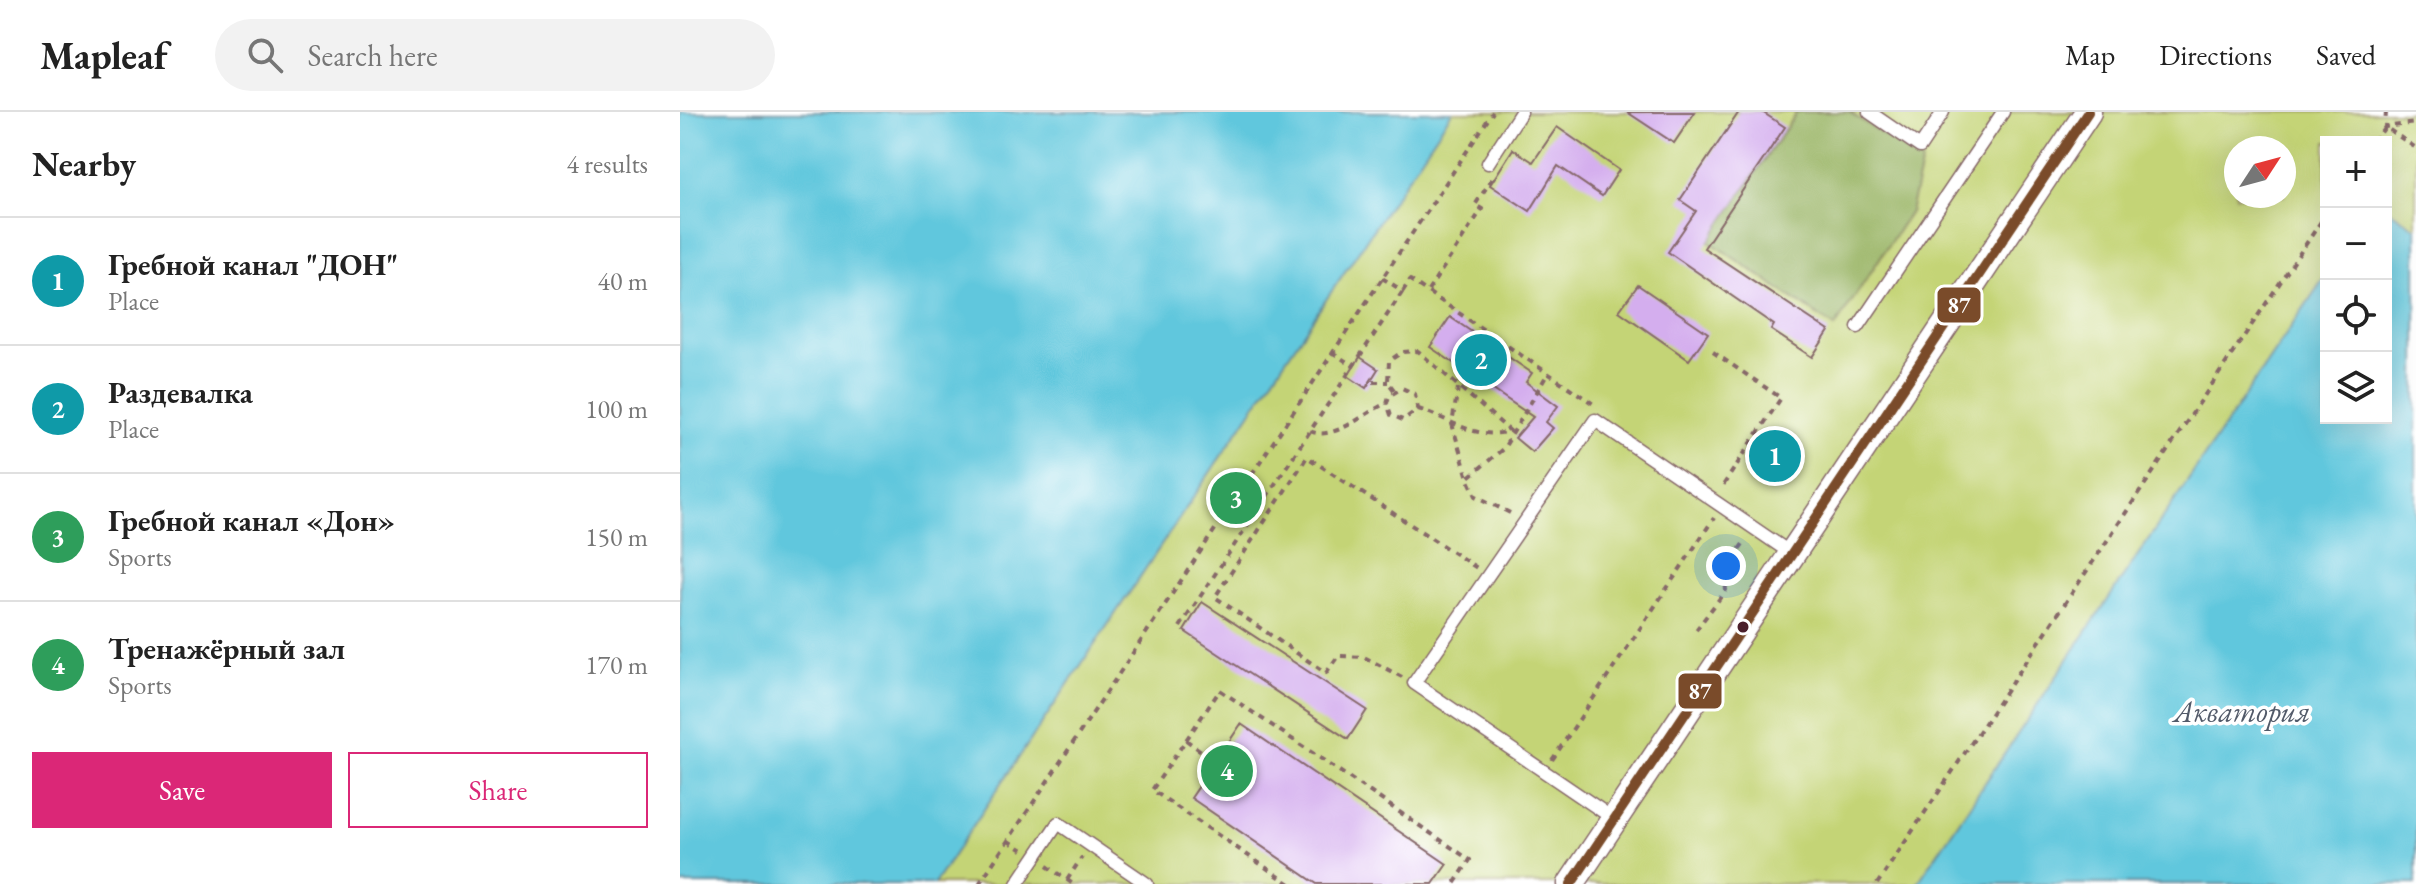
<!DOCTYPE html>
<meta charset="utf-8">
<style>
:root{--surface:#fff;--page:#f2f2f2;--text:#222;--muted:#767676;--line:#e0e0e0;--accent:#db2777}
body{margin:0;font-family:"EB Garamond",serif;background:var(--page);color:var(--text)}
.controls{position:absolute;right:24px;top:24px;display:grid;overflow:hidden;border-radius:0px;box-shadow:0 8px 32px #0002}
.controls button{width:72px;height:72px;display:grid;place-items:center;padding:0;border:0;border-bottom:2px solid var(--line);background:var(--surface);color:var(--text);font:40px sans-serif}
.compass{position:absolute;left:1544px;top:24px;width:72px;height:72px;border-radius:50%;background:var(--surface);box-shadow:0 8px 32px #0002;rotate:54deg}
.you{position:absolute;left:1046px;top:454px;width:28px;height:28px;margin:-20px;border:6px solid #fff;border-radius:50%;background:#1a73e8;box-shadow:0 0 0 12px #1a73e833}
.badge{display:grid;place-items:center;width:52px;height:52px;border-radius:50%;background:var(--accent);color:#fff;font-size:26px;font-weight:700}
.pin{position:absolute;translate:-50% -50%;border:4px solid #fff;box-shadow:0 2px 8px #0006}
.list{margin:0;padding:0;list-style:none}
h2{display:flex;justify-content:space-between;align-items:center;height:104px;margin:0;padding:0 32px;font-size:34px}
h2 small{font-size:26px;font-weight:400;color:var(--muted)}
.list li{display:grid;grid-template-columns:52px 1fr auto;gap:24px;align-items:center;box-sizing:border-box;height:128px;padding:0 32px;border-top:2px solid var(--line)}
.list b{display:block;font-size:30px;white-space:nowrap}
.list p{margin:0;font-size:26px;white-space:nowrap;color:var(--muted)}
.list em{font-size:26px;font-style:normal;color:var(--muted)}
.actions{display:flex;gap:16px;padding:24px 32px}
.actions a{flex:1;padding:18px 0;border:2px solid var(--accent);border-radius:0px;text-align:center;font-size:28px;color:var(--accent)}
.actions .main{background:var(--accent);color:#fff}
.icon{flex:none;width:44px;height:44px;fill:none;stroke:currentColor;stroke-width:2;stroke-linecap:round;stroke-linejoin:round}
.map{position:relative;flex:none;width:1736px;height:772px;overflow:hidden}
header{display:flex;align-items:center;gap:48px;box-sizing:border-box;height:112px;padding:0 40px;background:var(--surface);border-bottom:2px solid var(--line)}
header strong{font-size:38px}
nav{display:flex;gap:44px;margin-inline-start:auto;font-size:28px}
.search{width:560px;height:72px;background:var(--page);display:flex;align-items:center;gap:20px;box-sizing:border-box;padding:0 28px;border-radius:44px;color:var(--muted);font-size:30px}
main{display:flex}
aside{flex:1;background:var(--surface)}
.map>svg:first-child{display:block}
.green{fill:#c4d476;stroke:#877a50;stroke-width:2;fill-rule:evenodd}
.forest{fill:#9bb667;stroke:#726a49;stroke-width:2}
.water{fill:#60c7dd;stroke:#557384;stroke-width:2}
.building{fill:#d4aeee}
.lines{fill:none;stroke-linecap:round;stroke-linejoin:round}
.service-casing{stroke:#866769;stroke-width:15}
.minor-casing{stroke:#866769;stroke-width:29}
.path{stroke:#866769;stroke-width:4;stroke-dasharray:6 6;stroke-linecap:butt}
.service{stroke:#fff;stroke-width:12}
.minor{stroke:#fff;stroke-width:26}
.bus-1-casing{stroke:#fff;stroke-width:16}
.bus-1{stroke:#7a4b2a;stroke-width:10}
.bus-dot{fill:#4a1f2b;stroke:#fff;stroke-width:3}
.labels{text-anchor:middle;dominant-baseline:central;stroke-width:7;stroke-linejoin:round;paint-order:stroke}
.water-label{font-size:30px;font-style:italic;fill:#525a69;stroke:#fff}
.line-badge{stroke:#fff;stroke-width:3}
.badge-label{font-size:22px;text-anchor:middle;font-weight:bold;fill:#fff}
</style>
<header>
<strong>Mapleaf</strong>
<div class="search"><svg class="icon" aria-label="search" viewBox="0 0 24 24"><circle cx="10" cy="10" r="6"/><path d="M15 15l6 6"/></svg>Search here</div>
<nav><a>Map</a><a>Directions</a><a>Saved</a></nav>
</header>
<main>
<aside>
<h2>Nearby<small>4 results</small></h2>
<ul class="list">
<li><span class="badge" style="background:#0f9aa8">1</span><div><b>Гребной канал &quot;ДОН&quot;</b><p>Place</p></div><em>40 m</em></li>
<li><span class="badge" style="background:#0f9aa8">2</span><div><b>Раздевалка</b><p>Place</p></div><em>100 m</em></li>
<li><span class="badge" style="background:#2e9e5b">3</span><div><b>Гребной канал «Дон»</b><p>Sports</p></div><em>150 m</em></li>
<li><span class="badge" style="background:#2e9e5b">4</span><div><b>Тренажёрный зал</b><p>Sports</p></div><em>170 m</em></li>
</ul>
<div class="actions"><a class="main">Save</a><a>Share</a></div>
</aside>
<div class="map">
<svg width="1736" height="772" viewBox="0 0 1736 772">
<rect width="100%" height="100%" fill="#fff"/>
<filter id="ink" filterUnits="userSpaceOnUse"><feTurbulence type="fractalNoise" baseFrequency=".0125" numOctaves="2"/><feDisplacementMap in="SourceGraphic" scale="16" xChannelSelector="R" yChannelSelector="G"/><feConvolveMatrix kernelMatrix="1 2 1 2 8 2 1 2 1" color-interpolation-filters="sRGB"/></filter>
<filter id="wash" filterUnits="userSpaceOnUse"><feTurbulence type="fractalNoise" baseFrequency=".006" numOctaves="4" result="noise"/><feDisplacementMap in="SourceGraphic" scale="32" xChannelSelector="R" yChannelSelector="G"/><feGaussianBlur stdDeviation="1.8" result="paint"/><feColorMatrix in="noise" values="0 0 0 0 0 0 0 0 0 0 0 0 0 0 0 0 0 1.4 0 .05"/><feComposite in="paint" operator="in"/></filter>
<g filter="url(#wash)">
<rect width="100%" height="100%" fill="#f5eedc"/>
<!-- green -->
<path class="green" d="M 0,0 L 1736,0 L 1736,772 L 0,772 ZM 1646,30 L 1706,30 L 1706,306 L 1646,306 ZM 1556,36 L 1604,36 L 1604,84 L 1556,84 Z"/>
<!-- forest -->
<path class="forest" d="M 1117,0 L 1169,0 L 1242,49 L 1230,100 L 1155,215 L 1029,129 Z"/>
<!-- water -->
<g class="water">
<path d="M 0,0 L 772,0 L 254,772 L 0,772 Z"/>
<path d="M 1706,96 L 1736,116 L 1736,772 L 1237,772 L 1646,163 L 1646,306 L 1706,306 Z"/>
</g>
<g id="blocks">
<!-- building -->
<g class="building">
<path d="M 947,0 L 1015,0 L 994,31 Z"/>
<path d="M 1059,0 L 1082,0 L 1105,15 L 1024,136 L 1149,219 L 1132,245 L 1091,218 L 1094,213 L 988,140 L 1016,99 L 1000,88 Z"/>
<path d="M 877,15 L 939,58 L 922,84 L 878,54 L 850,99 L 810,73 L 833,37 L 853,50 Z"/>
<path d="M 958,173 L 1028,221 L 1009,248 L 939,199 Z"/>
<path d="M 770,205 L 852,261 L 846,270 L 878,294 L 866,310 L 873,316 L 852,340 L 835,326 L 853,305 L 750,235 Z"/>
<path d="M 680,245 L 698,257 L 686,276 L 668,264 Z"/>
<path d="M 522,490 L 687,598 L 668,627 L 504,519 Z"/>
<path d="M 561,612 L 767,752 L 753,772 L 637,772 L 511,686 Z"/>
</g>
</g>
</g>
<g filter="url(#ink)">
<use href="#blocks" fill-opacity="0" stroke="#866769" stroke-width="2"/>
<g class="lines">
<defs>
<g id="service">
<path d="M 1189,0 L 1240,35 L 1263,0"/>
<path d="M 808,51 L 841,0"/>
<path d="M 1178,215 L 1323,0"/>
<path d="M 934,707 L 734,571 L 915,308 L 1112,442"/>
<path d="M 337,772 L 378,711 L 467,772"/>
</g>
<path id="minor" d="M 891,772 L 1408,0"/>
</defs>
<!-- service casing -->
<use href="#service" class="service-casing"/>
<!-- minor casing -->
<use href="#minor" class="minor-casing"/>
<!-- path -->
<g class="path">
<path d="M 1706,0 L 1705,15 L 1736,11"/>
<path d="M 1694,30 L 1705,15 L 1736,36"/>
<path d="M 702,166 L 723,179 L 730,168 L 915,293"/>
<path d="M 748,179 L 802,97 L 795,93 L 812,67"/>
<path d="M 652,240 L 673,254"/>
<path d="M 1033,240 L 1101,286 L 1042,375"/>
<path d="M 693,270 L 708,270"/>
<path d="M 778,276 L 772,312 L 788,366"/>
<path d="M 714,278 L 708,270 L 709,249 L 722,240 L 738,239 L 830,319 C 794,329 770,306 738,297"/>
<path d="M 630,319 C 654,330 685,300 707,291 L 709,284 L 722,276 L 735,282 L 738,297 L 723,308 L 711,303 L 707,291"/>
<path d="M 830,401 L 796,384 L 788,366 L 824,336 L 868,261"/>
<path d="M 500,515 L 723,179"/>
<path d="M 1016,518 L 1046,478 L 1044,459 L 1065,429"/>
<path d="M 722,565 L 684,545 L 658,544 L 646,561 L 535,485 L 627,345 L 797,456"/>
<path d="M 506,628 L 528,644"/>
<path d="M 872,648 L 1034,406"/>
<path d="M 328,729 L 343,738"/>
<path d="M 367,754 L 393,772"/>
<path d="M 387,768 L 402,745"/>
<path d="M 299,772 L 813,0"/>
<path d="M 610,772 L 472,678 L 540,578 L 790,748 L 774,772"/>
<path d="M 1197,772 L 1646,102"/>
</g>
<!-- service -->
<use href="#service" class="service"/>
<!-- minor -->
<use href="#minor" class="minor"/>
<defs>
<path id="bus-1" d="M 891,772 L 1408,0"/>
</defs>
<!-- bus-1 casing -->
<use href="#bus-1" class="bus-1-casing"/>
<!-- bus-1 -->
<use href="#bus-1" class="bus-1"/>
</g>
</g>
<!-- markers -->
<circle class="bus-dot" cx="1063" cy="515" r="7"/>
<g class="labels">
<!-- water labels -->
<g class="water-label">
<text x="1562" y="599">Акватория</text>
</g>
</g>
<g class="line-badge">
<rect x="1256" y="174" width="46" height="38" rx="8" fill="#7a4b2a"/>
<rect x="997" y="560" width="46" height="38" rx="8" fill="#7a4b2a"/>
</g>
<g class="badge-label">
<text x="1279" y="201">87</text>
<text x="1020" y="587">87</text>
</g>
</svg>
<div class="controls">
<button>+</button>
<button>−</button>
<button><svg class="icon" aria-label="locate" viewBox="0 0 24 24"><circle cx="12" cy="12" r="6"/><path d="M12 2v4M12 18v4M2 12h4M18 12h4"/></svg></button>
<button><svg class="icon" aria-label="layers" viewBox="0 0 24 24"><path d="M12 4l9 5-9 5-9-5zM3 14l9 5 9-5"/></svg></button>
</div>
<svg class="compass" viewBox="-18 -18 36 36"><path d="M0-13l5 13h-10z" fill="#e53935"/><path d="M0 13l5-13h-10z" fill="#767676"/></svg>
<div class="you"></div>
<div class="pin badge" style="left:1095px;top:344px;background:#0f9aa8">1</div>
<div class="pin badge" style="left:801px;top:248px;background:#0f9aa8">2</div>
<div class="pin badge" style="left:556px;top:386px;background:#2e9e5b">3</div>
<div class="pin badge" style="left:547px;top:659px;background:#2e9e5b">4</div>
</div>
</main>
